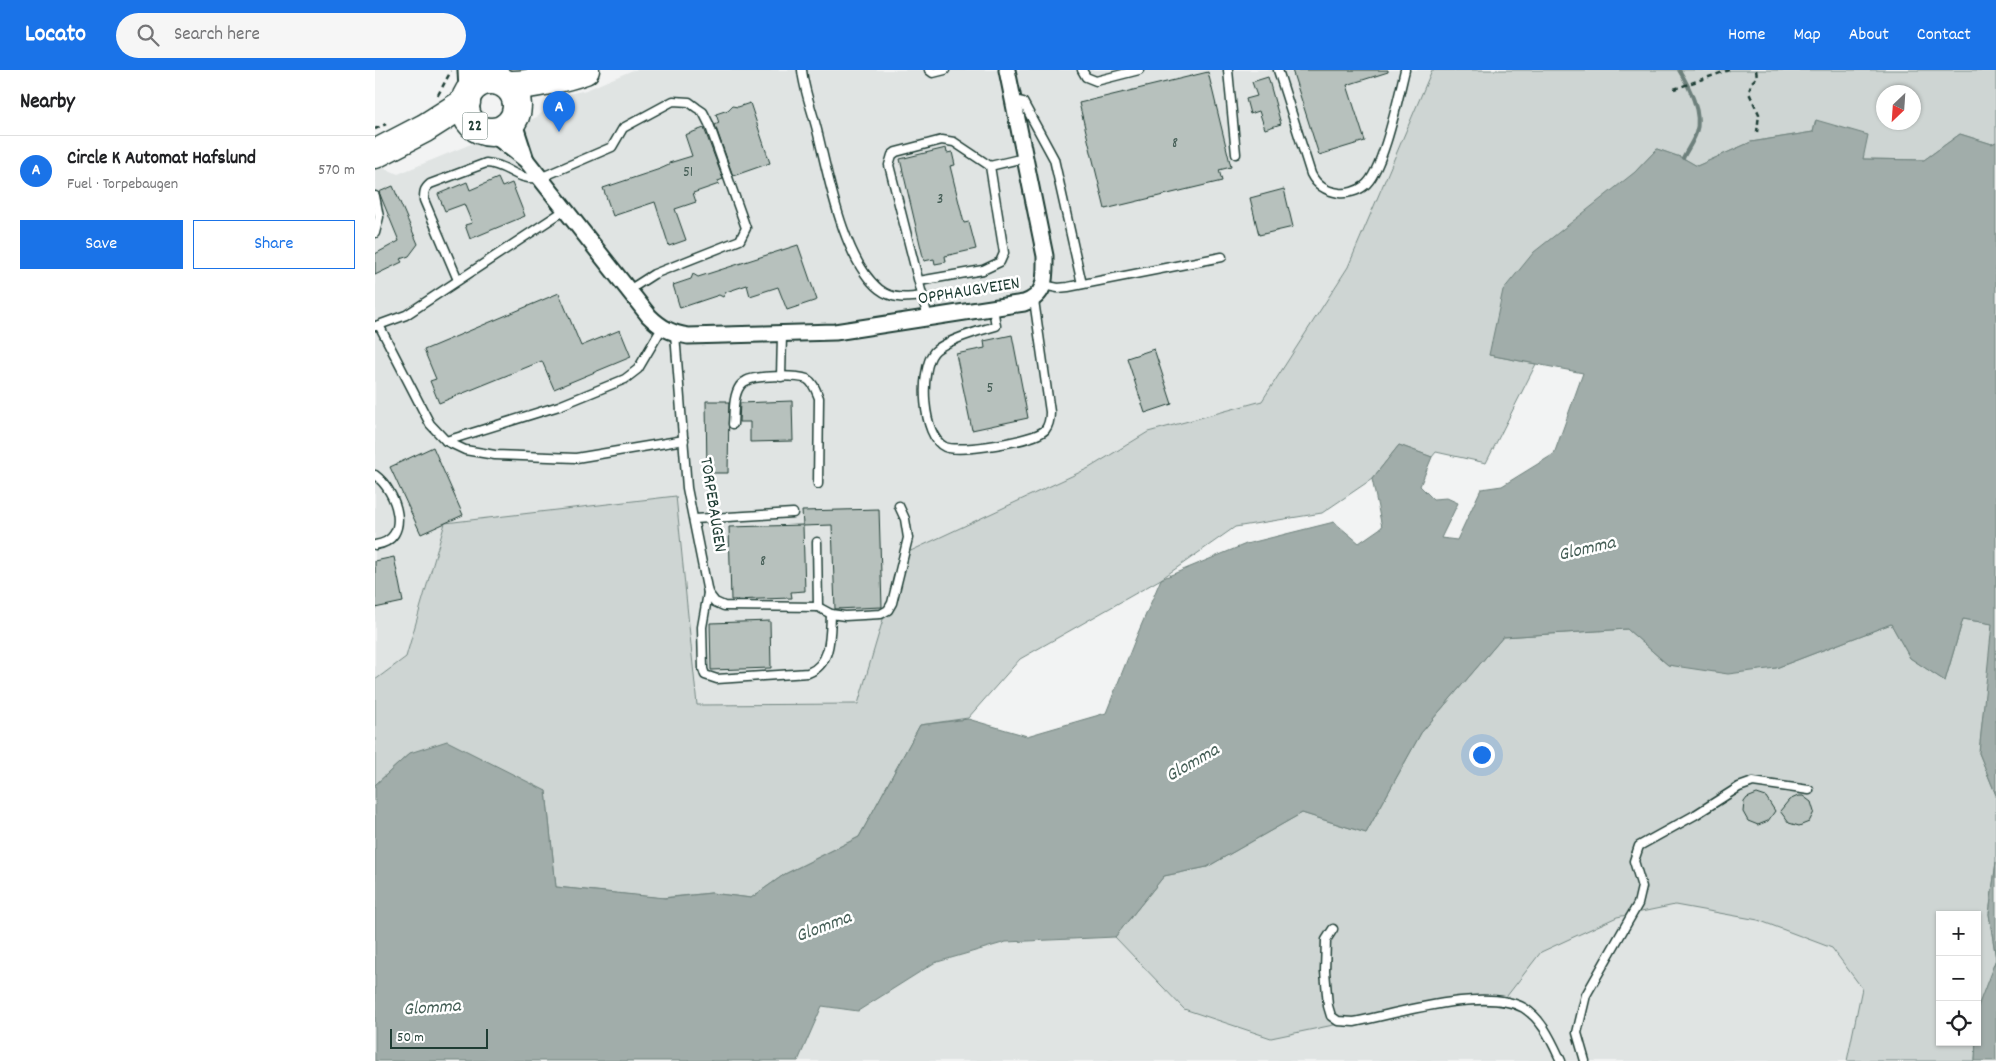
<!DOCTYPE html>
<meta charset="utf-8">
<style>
:root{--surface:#fff;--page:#f6f6f6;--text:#202124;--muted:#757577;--line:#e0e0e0;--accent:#1a73e8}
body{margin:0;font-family:Dekko,sans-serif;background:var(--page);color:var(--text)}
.controls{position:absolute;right:15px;bottom:15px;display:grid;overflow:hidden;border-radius:0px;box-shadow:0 1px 4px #0004}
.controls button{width:45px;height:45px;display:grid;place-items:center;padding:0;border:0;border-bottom:1px solid var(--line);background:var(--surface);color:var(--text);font:25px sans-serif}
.compass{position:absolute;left:1501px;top:15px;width:45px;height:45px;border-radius:50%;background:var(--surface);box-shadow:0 1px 4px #0004;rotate:205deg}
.scale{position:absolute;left:15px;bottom:12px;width:98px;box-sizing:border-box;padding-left:5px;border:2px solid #1f3d34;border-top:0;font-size:14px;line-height:18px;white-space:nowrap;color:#1f3d34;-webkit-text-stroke:4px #fff;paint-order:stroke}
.you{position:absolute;left:1106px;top:684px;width:18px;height:18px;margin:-12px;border:4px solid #fff;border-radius:50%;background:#1a73e8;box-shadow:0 0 0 8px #1a73e833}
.badge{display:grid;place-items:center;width:32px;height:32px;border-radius:50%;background:var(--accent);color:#fff;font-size:16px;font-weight:700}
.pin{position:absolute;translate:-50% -41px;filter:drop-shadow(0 1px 2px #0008)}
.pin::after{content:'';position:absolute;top:26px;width:18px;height:15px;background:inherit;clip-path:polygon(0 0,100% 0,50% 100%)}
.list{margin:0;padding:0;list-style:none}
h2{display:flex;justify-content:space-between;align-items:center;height:65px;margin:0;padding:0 20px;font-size:21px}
h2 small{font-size:16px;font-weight:400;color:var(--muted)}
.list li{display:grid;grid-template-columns:32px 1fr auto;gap:15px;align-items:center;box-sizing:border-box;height:70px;padding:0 20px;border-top:1px solid var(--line)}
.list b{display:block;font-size:19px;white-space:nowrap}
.list p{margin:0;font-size:16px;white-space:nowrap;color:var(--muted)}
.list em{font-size:16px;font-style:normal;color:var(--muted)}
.actions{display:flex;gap:10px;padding:15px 20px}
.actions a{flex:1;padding:11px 0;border:1px solid var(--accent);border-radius:0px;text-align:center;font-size:18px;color:var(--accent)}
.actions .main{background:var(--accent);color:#fff}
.icon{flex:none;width:28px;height:28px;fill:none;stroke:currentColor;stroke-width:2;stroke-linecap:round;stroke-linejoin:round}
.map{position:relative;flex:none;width:1621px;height:991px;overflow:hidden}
header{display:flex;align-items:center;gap:30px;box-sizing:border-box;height:70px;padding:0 25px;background:var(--accent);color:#fff}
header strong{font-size:24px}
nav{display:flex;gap:28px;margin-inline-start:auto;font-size:18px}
.search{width:350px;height:45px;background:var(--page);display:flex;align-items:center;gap:12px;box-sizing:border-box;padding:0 18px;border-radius:28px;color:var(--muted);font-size:19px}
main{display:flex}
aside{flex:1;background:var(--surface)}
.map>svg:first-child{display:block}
.built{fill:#e0e4e3}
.green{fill:#ced5d3;stroke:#768984;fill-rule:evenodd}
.water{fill:#a1adaa;stroke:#6d807b}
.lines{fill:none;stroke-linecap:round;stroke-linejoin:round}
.stream{stroke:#6d807b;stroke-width:4}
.building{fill:#b7c1bd;stroke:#1f3d34}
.lane-casing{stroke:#1f3d34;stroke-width:11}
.street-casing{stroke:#1f3d34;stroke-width:19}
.secondary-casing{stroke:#1f3d34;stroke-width:25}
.highway-casing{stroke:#1f3d34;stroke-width:31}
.path{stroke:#1f3d34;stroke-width:2.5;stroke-dasharray:5 4;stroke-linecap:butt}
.lane{stroke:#fff;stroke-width:8}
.street{stroke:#fff;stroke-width:15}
.secondary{stroke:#fff;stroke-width:21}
.highway{stroke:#fff;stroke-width:28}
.labels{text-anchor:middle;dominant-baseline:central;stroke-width:5;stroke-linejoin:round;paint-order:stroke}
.number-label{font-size:15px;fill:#455e56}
.shield{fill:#fff;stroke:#627771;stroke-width:1}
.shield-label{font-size:16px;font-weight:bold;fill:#1f3d34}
.street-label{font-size:18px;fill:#1f3d34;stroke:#fff}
.water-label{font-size:19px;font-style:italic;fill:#465f57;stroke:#fff}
</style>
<header>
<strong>Locato</strong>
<div class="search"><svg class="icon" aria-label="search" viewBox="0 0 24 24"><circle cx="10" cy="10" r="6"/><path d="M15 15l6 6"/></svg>Search here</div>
<nav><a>Home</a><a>Map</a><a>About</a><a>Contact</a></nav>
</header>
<main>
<aside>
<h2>Nearby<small></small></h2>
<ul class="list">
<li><span class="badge">A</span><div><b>Circle K Automat Hafslund</b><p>Fuel · Torpebaugen</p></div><em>570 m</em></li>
</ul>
<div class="actions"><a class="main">Save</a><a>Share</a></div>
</aside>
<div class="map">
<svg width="1621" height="991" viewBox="0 0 1621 991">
<rect width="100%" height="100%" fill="#f2f3f3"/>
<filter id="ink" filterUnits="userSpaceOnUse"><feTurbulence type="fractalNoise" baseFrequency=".02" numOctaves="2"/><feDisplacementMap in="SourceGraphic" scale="10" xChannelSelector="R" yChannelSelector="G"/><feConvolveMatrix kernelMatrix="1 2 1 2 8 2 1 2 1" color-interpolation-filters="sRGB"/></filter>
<g filter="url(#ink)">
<!-- built -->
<g class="built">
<path d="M 258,0 L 1057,0 L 973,197 L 887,331 L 773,362 L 714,398 L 527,485 L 483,634 L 322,635 L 301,426 L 70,453 L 31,587 L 0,610 L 0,94 L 23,104 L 162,47 L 186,26 L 211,20 Z"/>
<path d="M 1604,683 L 1621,725 L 1621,792 L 1602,941 L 1602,845 L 1565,845 L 1565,972 L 1601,972 L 1600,991 L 423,991 L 447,936 L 483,941 L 559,893 L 631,872 L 740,867 Z"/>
</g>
<!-- green -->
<g class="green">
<path d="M 1057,0 L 1621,0 L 1621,72 L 1617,74 L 1585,64 L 1549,90 L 1488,89 L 1441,50 L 1438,62 L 1376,72 L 1322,96 L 1308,88 L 1282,79 L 1260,102 L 1114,285 L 1161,294 L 1111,393 L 1061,382 L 1057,387 L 1024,375 L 997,409 L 947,443 L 860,457 L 786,509 L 645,589 L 593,648 L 545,655 L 484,767 L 410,804 L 376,828 L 336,823 L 286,828 L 181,817 L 171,721 L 35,683 L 0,715 L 0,610 L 31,587 L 70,453 L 301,426 L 322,635 L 483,634 L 527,485 L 714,398 L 773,362 L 887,331 L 973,197 ZM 1508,22 L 1538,22 L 1538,52 L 1508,52 Z"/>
<path d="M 1588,549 L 1618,554 L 1604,683 L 1621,725 L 1621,792 L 1614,844 L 1621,889 L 1602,941 L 1602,845 L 1565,845 L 1565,972 L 1601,972 L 1600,991 L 1472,991 L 1487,918 L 1457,878 L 1383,850 L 1300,835 L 1242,847 L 1166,882 L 1125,935 L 1066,935 L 1016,943 L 896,968 L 809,939 L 740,867 L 789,806 L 832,797 L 927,743 L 991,763 L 1046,663 L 1128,567 L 1252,559 L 1293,595 L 1401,598 L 1516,554 L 1535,588 L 1570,611 Z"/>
</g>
<!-- water -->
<g class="water">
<path d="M 1441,50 L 1493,65 L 1488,89 L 1549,90 L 1585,64 L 1617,74 L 1621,72 L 1621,725 L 1604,683 L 1617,554 L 1588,549 L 1570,611 L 1535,588 L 1516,554 L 1401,598 L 1353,604 L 1293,595 L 1252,559 L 1128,567 L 1046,663 L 991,763 L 927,743 L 832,797 L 789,806 L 740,867 L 631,872 L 559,893 L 483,941 L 447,936 L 423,991 L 0,991 L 0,715 L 35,683 L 72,671 L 171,721 L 181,817 L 290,828 L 336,823 L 376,828 L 410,804 L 484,767 L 545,655 L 593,649 L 652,666 L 731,643 L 760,570 L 786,509 L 871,474 L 959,452 L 984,473 L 1007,457 L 997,409 L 1024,375 L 1057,387 L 1045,416 L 1058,429 L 1072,428 L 1083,433 L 1066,468 L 1082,470 L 1106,419 L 1127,416 L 1179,384 L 1208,303 L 1114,285 L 1128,220 L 1159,182 L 1260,102 L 1282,79 L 1308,88 L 1322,96 L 1376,72 L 1438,62 Z"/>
<path d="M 1621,792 L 1621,991 L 1600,991 L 1602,939 L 1621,889 L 1614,844 Z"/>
</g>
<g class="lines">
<!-- stream -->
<path class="stream" d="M 1304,0 C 1314,16 1328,44 1321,63 C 1318,72 1312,80 1308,88"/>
</g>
<!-- building -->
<g class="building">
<path d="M 917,0 L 1013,0 L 1013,2 L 972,15 L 990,71 L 944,85 Z"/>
<path d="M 833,2 L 856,97 L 844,100 L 847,111 L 730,139 L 704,33 Z"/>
<path d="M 893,7 L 906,54 L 890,59 L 884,41 L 875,44 L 871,29 L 882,26 L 877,12 Z"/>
<path d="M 375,33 L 395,93 L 358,106 L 340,55 L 344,53 L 341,44 L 353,40 L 357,36 L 363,37 Z"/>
<path d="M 329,58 L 348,109 L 343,111 L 344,114 L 318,123 L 321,132 L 300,139 L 311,170 L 294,176 L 280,132 L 238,146 L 228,118 L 285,99 L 294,95 L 294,93 L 317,86 L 310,65 Z"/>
<path d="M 571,78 L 572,83 L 577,82 L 580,95 L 575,96 L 589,153 L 594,152 L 601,179 L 570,186 L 571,192 L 560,194 L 559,189 L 549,191 L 525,89 Z"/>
<path d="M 123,108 L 127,117 L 137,113 L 150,146 L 95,169 L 90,155 L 97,153 L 89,134 L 70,141 L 63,124 L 92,112 L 95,120 Z"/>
<path d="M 18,116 L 43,174 L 34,186 L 25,189 L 27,192 L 0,205 L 0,184 L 24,171 L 4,122 Z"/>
<path d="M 909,119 L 918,157 L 884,165 L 875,128 Z"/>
<path d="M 423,175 L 442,230 L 412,240 L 403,217 L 375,226 L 372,215 L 351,222 L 348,227 L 344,225 L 305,238 L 298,215 L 316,209 L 318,204 L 323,207 Z"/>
<path d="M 184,223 L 206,276 L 245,260 L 256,287 L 179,319 L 167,291 L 64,333 L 55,311 L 61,309 L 49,280 Z"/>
<path d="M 637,265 L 653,348 L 597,360 L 581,284 L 610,278 L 609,271 Z"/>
<path d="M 779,279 L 797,334 L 770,343 L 752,288 Z"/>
<path d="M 331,331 L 352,331 L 352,333 L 354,333 L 353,403 L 332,403 Z"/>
<path d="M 417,331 L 418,371 L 375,372 L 375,352 L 364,352 L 365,333 Z"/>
<path d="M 58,377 L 88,445 L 46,464 L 15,397 Z"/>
<path d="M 504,439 L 507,537 L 460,539 L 457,455 L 428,456 L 430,521 L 416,522 L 417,528 L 356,530 L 354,457 L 428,455 L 427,441 Z"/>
<path d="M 19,487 L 28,532 L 0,538 L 0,491 Z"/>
<path d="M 395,551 L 396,598 L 336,600 L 335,553 Z"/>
<path d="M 1382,724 L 1391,727 L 1400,741 L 1393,751 L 1383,755 L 1373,751 L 1368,742 L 1369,732 L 1372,728 Z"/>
<path d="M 1423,726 L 1428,726 L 1436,732 L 1439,742 L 1434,752 L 1424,756 L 1414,753 L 1405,741 L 1414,730 Z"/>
</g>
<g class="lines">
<defs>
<g id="lane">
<path d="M 427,0 C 429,20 437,40 442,60 C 453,104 468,190 504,219 C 518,230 532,228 548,226"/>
<path d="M 554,0 L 558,3 L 570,0"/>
<path d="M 707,0 L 711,7 L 721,11 L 764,0"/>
<path d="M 853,0 L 861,84"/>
<path d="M 903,0 L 936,104 C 942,116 951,121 964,123 C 972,124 983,121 989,116 C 1008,103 1024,24 1030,0"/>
<path d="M 638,30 L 648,32 L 679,89 L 707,214"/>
<path d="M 0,126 L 4,147 L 0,163"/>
<path d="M 83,210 L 49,130 C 49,122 49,119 55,114 L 111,93 C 133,94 140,111 165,108 L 237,77 L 248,58 L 298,31 L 314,32 L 322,38 L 328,42 L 334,54 L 371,158 L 365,170 L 279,204 L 254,220"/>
<path d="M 544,211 L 608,200 L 625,192 L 629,183 L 615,96 L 649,88"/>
<path d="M 668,215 L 683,218 L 693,217 L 847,187"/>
<path d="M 618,238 L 621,256 C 606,260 569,271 559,282 C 544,300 547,367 570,377 C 585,383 659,371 670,360 C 674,355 675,348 675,342 L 659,230"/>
<path d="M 553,248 L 514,95 L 517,85 L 521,82 L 567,70 L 579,72 L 615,96"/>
<path d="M 4,255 L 55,354 L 71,371 L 90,380 L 120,385 L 201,388 L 309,370"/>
<path d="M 1,256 L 31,245 L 190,140"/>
<path d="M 300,264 L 312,418 L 333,523 L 340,532 L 349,536 L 443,537 L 456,544 L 470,546 L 506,544 L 513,540 L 517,533 L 533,468 L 530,449 L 524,436"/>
<path d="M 406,307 L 407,265"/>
<path d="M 358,354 C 359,342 358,326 365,316 C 367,314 368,312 371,311 C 379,305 422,305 432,309 C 439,313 441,321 444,328 L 443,414"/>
<path d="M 71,371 L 184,336 L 250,309 L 263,299 L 287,258"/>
<path d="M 0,405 C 22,421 38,470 0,475"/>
<path d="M 319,449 L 418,443"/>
<path d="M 442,472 L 443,537"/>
<path d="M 333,523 L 327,557 L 328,599 L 330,605 L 342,609 L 433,603 C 457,594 455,565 456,544"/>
<path d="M 958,859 L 951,870 L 950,901 L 953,936 L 956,946 L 963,951 L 979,952 C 1020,944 1111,916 1149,938 C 1168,950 1177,972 1186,991"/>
<path d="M 1210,991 L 1202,963 L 1211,925 L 1263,834 L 1267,817 L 1259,791 L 1264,776 L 1320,745 L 1364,717 L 1378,712 L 1434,720"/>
</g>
<g id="street">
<path d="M 138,50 L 151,90"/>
<path d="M 115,62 L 151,90 L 274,246 C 286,258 296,263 313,266 L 460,262 L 649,233 C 672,225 670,208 670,186 L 632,0"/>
</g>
<g id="secondary">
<path d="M 94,0 L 95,21"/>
<path d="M 114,0 L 122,10"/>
</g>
<g id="highway">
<circle cx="116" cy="36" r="26"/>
<path d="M 133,15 C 153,16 191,7 210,0"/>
<path d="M 0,84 L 50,58 L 91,32"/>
</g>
</defs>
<!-- lane casing -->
<use href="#lane" class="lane-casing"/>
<!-- street casing -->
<use href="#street" class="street-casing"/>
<!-- secondary casing -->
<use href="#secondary" class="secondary-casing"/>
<!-- highway casing -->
<use href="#highway" class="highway-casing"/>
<!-- path -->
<g class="path">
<path d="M 1381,0 L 1382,7 L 1376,13 L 1374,23 L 1384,44 L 1382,62"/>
<path d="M 1299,19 L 1354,0"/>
<path d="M 63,25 L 76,1"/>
<path d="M 0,59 L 11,54"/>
</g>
<!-- lane -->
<use href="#lane" class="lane"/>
<!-- street -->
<use href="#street" class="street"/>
<!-- secondary -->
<use href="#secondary" class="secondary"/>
<!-- highway -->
<use href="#highway" class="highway"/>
</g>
</g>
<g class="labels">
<!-- number labels -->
<g class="number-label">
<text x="800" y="74">8</text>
<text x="313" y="103">51</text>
<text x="565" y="130">3</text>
<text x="615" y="319">5</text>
<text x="388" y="492">8</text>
</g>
<!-- shield labels -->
<rect class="shield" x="87.5" y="42.5" width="25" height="27" rx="4"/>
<g class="shield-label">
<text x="100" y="56">22</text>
</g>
<!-- street labels -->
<g class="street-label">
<text transform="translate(594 222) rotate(-9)">OPPHAUGVEIEN</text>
<text transform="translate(337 435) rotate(81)">TORPEBAUGEN</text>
</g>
<!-- water labels -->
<g class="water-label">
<text transform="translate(1212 480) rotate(-13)">Glomma</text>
<text transform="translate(818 694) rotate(-30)">Glomma</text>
<text transform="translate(449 858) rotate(-21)">Glomma</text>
<text transform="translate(57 939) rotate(-4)">Glomma</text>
</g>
</g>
</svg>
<div class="controls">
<button>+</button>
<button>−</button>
<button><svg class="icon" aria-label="locate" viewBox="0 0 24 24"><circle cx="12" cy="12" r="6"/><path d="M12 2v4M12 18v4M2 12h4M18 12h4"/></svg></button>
</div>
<svg class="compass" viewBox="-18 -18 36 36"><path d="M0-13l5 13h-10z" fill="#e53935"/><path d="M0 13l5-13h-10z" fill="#757577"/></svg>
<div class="scale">50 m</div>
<div class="you"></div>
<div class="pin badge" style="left:184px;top:62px">A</div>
</div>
</main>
